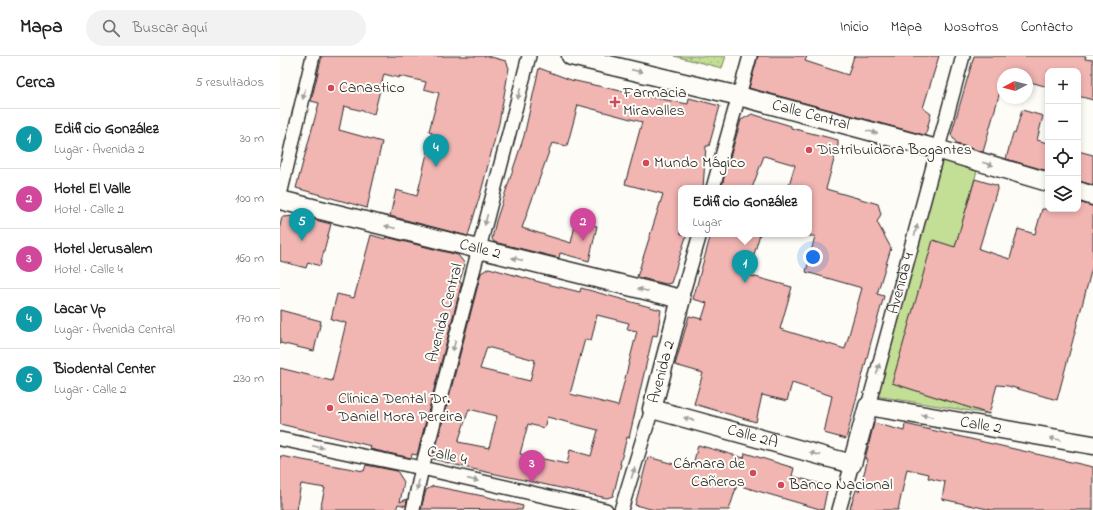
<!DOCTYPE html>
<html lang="es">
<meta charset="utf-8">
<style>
:root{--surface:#fff;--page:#f2f2f2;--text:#222;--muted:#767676;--line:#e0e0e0;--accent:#ea580c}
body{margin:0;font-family:"Indie Flower",sans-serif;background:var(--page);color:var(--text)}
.controls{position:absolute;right:12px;top:12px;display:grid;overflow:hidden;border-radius:8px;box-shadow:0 2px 6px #0003}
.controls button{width:36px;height:36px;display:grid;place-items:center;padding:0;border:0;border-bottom:1px solid var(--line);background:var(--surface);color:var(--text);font:20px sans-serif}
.compass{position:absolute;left:717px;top:12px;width:36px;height:36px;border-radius:50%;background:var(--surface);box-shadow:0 2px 6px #0003;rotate:263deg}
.you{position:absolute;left:533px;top:201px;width:14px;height:14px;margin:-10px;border:3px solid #fff;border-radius:50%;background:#1a73e8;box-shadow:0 0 0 6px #1a73e833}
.badge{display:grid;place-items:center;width:26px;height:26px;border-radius:50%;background:var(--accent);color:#fff;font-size:13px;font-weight:700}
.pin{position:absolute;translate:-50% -33px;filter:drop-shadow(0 1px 2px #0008)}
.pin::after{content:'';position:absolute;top:21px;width:14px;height:12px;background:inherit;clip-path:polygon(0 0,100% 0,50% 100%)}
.popup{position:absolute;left:398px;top:129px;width:134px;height:52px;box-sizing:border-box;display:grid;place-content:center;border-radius:8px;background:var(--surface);filter:drop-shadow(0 1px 3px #0005);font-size:13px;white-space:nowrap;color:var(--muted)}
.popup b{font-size:15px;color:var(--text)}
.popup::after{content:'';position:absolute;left:50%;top:100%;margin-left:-8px;border:8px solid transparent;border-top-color:var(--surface)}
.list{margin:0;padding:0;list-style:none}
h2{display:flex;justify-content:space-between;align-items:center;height:52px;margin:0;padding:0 16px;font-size:17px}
h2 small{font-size:13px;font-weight:400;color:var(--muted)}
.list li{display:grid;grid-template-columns:26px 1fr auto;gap:12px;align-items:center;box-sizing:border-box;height:60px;padding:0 16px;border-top:1px solid var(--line)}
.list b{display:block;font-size:15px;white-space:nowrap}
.list p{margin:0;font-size:13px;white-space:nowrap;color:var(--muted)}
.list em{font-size:13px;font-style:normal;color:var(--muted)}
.icon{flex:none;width:22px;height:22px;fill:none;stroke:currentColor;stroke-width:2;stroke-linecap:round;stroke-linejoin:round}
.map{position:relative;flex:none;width:813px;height:454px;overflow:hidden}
header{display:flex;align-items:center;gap:24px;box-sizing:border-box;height:56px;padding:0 20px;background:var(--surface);border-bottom:1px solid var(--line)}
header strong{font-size:19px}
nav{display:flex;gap:22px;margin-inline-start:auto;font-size:14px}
.search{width:280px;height:36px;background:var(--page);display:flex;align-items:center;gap:10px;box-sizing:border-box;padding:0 14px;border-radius:22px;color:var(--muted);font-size:15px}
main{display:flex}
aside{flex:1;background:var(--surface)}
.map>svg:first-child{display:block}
.green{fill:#c3de95;stroke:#778460}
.park{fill:url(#park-dots);stroke:#778460}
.building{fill:#f1b5b2;stroke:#2b2b2b;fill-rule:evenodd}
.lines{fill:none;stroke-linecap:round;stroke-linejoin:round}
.street-casing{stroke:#2b2b2b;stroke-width:16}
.secondary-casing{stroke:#2b2b2b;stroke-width:21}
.street{stroke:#fdfcf7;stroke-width:13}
.secondary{stroke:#fdfcf7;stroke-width:18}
.oneway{fill:#9e9e9b}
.poi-dot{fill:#d1495b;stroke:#fdfcf7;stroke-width:1.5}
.labels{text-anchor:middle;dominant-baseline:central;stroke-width:4;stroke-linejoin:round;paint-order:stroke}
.poi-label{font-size:16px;fill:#2b2b2b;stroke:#fdfcf7;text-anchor:start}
.street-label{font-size:16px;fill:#2b2b2b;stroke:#fdfcf7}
</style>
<header>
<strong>Mapa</strong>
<div class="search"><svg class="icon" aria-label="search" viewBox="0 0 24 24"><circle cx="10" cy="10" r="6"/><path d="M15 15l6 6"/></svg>Buscar aquí</div>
<nav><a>Inicio</a><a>Mapa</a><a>Nosotros</a><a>Contacto</a></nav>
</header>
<main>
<aside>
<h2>Cerca<small>5 resultados</small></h2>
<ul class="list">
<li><span class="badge" style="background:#0f9aa8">1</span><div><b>Edificio González</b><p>Lugar · Avenida 2</p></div><em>30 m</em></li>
<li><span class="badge" style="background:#d1479c">2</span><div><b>Hotel El Valle</b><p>Hotel · Calle 2</p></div><em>100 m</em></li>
<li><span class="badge" style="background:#d1479c">3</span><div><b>Hotel Jerusalem</b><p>Hotel · Calle 4</p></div><em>160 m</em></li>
<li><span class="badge" style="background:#0f9aa8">4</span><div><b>Lacar Vp</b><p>Lugar · Avenida Central</p></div><em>170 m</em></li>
<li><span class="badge" style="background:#0f9aa8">5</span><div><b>Biodental Center</b><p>Lugar · Calle 2</p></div><em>230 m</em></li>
</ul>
</aside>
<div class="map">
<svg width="813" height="454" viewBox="0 0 813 454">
<defs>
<pattern id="park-dots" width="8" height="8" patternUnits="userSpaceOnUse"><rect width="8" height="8" fill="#c3de95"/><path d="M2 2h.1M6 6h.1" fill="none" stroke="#a8bf81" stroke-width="1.8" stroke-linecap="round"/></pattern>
</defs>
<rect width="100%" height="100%" fill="#fdfcf7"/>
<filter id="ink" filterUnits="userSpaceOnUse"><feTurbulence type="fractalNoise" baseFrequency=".025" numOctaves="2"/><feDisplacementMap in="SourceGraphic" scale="8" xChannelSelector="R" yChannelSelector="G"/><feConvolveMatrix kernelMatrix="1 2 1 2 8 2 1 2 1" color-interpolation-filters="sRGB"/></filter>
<g filter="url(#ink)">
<!-- green -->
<path class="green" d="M 662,104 L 697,115 L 675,191 L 613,327 L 709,358 L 596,340 Z"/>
<!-- park -->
<path class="park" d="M 394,0 L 446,0 L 442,12 Z"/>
<!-- building -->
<g class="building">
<path d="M 42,0 L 207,0 L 226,5 L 229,12 L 219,67 L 202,132 L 188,180 L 110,160 L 116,134 L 137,140 L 152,76 L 149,75 L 159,37 L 144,33 L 146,26 L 119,20 L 119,22 L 104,18 L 94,58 L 64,50 L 59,74 L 102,86 L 87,152 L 16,132 L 39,47 L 31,45 Z"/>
<path d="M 478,0 L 527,0 L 525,5 L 568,19 L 574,0 L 659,0 L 643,52 L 651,58 L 646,77 L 644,79 L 469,32 Z"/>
<path d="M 694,0 L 806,0 L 805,3 L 813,4 L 813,44 L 798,40 L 798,15 L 768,15 L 768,31 L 747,25 L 747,18 L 723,18 L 723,25 L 703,96 L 677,88 L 671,79 Z"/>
<path d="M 259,12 L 291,24 L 359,39 L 408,48 L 409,42 L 440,50 L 429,90 L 426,90 L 423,132 L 401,132 L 401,178 L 407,178 L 391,227 L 386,228 L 357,221 L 383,138 L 345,128 L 362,66 L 298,49 L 287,90 L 272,87 L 242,172 L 291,187 L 296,165 L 317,170 L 309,205 L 280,197 L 279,202 L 214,186 L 212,183 L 216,165 L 244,80 Z"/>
<path d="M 742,54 L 763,60 L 757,84 L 768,87 L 768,115 L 726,103 L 733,77 L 735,78 Z"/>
<path d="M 472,58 L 511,70 L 511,72 L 558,84 L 558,89 L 546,133 L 598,148 L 601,158 L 597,166 L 611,192 L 597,238 L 604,240 L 591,286 L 566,383 L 544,377 L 552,340 L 512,327 L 507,345 L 482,339 L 476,366 L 414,348 L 423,317 L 395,309 L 409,260 L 422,263 L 427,247 L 413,243 L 431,178 L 480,178 L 468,219 L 512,231 L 500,273 L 565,293 L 582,232 L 526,216 L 535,180 L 529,180 L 529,132 L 508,132 L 515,109 L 484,100 L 472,132 L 441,132 L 461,64 Z"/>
<path d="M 798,95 L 813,99 L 813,129 L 798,125 Z"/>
<path d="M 695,123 L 718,130 L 699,193 L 730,203 L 738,173 L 755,178 L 762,153 L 798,153 L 798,146 L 813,150 L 813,208 L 777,344 L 728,330 L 717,329 L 709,358 L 612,327 L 653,184 L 675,191 Z"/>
<path d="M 19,160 L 51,168 L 40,210 L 28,206 L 26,212 L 0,205 L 0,170 L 2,161 Z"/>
<path d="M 91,179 L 105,183 L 106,181 L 178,199 L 185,208 L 179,227 L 182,226 L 137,399 L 132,398 L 131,402 L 90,393 L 91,390 L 0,368 L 0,312 L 52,325 L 66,267 L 51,263 L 57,238 L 74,242 Z"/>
<path d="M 209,212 L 263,227 L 300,236 L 301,232 L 381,254 L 377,280 L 373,279 L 349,382 L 347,381 L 340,408 L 341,408 L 333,440 L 327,442 L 188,412 L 153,403 L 201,217 ZM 317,259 L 349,267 L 347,273 L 357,275 L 338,350 L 290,338 L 305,283 L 311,285 ZM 207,291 L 255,304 L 250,325 L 200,313 ZM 189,353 L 217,360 L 209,392 L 178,386 ZM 267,361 L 318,374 L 311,400 L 290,394 L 287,408 L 240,398 L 248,368 L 264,372 Z"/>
<path d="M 0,254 L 41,265 L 34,295 L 0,287 Z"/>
<path d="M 594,367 L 624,375 L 625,368 L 813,411 L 813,454 L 712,454 L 662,443 L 665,426 L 648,422 L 649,418 L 627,413 L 618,454 L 576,454 L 570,452 L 576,434 L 579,435 L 588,403 L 585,403 Z"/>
<path d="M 418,389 L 464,402 L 465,397 L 514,412 L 512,420 L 548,430 L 543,454 L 457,429 L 449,454 L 375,454 L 355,449 L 368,401 L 412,413 Z"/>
<path d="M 0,400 L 84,415 L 86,409 L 117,415 L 124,426 L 120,446 L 127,443 L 126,450 L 118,448 L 116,454 L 40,454 L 45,432 L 21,428 L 16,454 L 0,454 Z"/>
<path d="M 153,430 L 208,441 L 243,450 L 242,454 L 141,453 L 146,434 Z"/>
</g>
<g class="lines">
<defs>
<g id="street">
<path d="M 433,132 L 470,0"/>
<path d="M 0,139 L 33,0"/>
<path d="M 401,243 L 420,178"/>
<path id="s1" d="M 588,350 L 683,0"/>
<path d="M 0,383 L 142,412 L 326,454"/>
<path d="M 133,454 L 142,412 L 249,0"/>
<path d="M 341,454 L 372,353"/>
<path d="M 559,454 L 572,408"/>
</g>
<g id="secondary">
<path id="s2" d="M 291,0 L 459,40 L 657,93 L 768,126"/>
<path d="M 798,135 L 813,140"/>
<path id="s3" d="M 0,144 L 401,243 L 372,353 L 572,408 L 588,350 L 813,389"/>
</g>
</defs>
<!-- street casing -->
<use href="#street" class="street-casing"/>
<!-- secondary casing -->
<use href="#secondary" class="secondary-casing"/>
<!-- street -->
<use href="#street" class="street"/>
<!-- secondary -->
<use href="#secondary" class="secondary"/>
</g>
<!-- one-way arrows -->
<defs><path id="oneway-solid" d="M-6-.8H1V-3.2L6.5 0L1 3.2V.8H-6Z"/></defs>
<g class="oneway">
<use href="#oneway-solid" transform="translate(357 15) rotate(13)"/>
<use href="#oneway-solid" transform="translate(24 38) rotate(103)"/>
<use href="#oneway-solid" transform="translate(239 38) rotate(104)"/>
<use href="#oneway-solid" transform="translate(592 76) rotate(15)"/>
<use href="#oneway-solid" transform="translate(708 108) rotate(16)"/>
<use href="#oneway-solid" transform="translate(206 164) rotate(104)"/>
<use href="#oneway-solid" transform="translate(110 171) rotate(-166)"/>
<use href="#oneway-solid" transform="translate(636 174) rotate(-75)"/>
<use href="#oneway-solid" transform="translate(237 203) rotate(-166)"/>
<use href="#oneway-solid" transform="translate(363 234) rotate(-166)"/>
<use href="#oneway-solid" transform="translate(174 290) rotate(105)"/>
<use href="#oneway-solid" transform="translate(598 313) rotate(-75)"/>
<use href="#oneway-solid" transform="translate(647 360) rotate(-170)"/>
<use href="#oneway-solid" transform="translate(409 363) rotate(-165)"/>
<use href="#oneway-solid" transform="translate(775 383) rotate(-170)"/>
<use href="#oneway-solid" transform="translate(38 391) rotate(12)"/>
<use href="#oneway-solid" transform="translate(535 398) rotate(-165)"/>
<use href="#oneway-solid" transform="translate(353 417) rotate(-73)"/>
<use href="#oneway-solid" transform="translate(193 424) rotate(13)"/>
<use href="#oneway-solid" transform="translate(138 429) rotate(102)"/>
</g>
</g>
<!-- markers -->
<g class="poi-dot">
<circle cx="51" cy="32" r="4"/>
<path d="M333 40h4v4h4v4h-4v4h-4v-4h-4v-4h4z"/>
<circle cx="529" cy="94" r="4"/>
<circle cx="366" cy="107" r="4"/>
<circle cx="50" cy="352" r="4"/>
<circle cx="473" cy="417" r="4"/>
<circle cx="501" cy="429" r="4"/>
</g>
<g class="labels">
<!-- poi labels -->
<g class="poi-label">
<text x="59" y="32">Canastico</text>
<text x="343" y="37">Farmacia<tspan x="343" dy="18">Miravalles</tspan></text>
<text x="537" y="94">Distribuidora Bogantes</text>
<text x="374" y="107">Mundo Mágico</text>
<text x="58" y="343">Clínica Dental Dr.<tspan x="58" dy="18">Daniel Mora Pereira</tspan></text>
<text x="465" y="408" text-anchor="end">Cámara de<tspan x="465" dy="18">Cañeros</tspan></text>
<text x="509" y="429">Banco Nacional</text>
</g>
<!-- street labels -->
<g class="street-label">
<text stroke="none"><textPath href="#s2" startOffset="247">Calle Central</textPath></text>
<text stroke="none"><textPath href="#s3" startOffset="206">Calle 2</textPath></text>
<text stroke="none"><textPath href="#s1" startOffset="127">Avenida 4</textPath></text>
<text transform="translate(165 257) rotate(-75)">Avenida Central</text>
<text transform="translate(382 316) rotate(-75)">Avenida 2</text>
<text stroke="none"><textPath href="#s3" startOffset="909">Calle 2</textPath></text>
<text stroke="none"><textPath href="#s3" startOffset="631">Calle 2A</textPath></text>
<text transform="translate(167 400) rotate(13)">Calle 4</text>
</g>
</g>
</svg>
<div class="controls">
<button>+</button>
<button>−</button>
<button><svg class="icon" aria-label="locate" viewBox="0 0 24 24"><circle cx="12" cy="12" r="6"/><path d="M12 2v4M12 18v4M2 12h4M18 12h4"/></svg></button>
<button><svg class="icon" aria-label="layers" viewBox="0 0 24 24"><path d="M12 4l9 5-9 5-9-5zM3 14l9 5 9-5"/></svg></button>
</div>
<svg class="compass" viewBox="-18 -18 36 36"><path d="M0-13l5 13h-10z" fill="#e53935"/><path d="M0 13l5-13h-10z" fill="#767676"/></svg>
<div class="you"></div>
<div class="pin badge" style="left:465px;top:227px;background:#0f9aa8">1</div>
<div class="popup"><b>Edificio González</b>Lugar</div>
<div class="pin badge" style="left:303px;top:185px;background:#d1479c">2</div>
<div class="pin badge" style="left:252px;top:427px;background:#d1479c">3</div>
<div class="pin badge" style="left:156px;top:111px;background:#0f9aa8">4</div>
<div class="pin badge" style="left:22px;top:185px;background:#0f9aa8">5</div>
</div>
</main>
